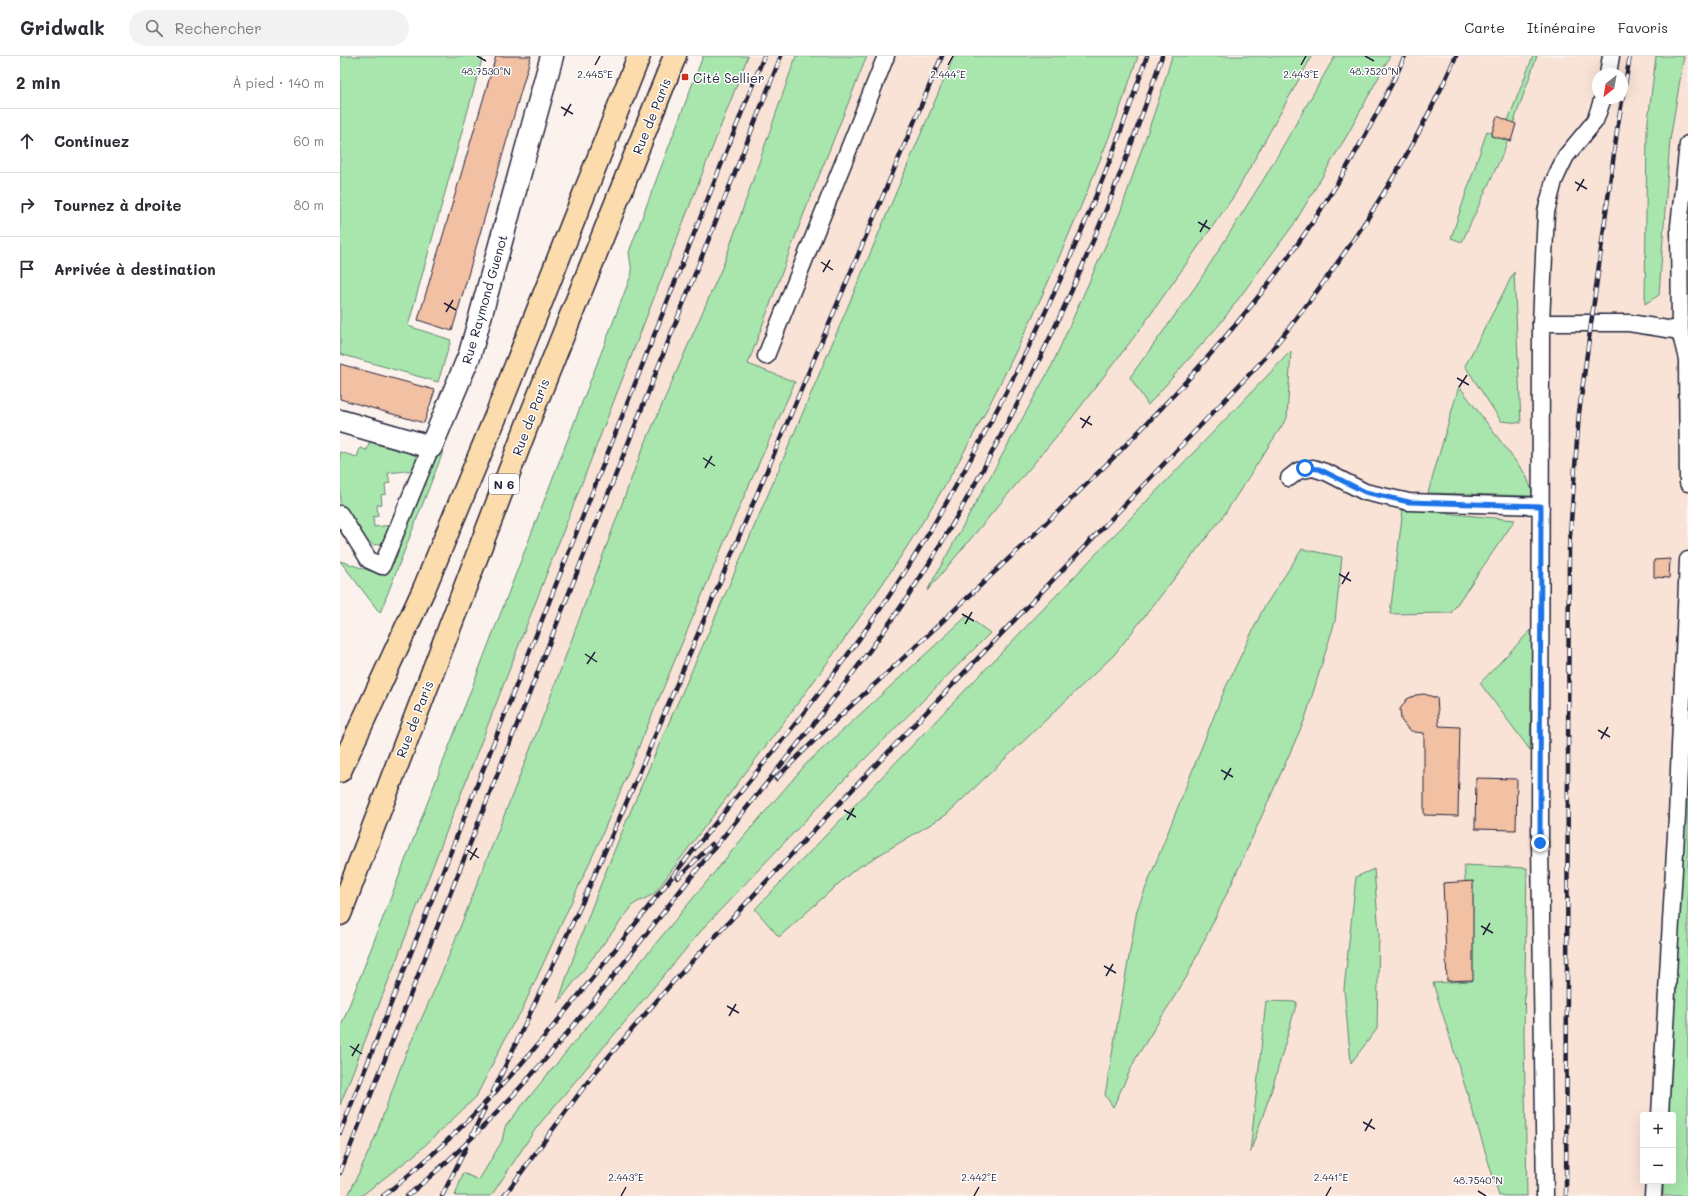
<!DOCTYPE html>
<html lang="fr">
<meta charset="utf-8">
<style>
:root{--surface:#fff;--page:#f2f2f3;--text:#2b2b33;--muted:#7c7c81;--line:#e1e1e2}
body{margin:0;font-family:Mali,sans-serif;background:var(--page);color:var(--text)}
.controls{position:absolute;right:12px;bottom:12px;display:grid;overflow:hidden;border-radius:4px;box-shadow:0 4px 16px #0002}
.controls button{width:36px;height:36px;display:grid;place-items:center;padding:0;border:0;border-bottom:1px solid var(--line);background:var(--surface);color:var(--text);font:20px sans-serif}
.compass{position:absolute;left:1252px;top:12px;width:36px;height:36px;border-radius:50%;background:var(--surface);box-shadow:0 4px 16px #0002;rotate:211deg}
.stop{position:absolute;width:12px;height:12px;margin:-9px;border:3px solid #1a73e8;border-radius:50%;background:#fff}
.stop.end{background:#1a73e8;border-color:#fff;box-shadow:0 1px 4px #0008}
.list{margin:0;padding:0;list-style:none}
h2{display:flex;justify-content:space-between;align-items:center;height:52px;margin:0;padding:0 16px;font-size:17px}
h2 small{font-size:13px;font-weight:400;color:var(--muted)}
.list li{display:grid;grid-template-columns:26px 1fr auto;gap:12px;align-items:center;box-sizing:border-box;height:64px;padding:0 16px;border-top:1px solid var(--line)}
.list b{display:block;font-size:15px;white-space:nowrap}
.list em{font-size:13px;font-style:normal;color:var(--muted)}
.icon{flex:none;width:22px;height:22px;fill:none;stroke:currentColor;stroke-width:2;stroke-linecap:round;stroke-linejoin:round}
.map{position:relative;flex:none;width:1348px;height:1140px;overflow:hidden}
header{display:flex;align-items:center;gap:24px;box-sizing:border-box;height:56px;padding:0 20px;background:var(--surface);border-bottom:1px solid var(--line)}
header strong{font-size:19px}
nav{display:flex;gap:22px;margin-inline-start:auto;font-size:14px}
.search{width:280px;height:36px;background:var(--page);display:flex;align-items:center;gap:10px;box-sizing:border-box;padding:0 14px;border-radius:22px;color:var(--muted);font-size:15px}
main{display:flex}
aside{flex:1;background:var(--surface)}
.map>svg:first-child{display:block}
.built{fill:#f9e3d7;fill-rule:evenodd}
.green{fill:#a8e6ad;stroke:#658474}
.building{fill:#f2c0a3;stroke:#22223b}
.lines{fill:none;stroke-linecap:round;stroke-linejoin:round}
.lane-casing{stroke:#22223b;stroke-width:19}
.street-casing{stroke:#22223b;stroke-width:25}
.primary-casing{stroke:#22223b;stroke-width:25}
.lane{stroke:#fff;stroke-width:16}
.street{stroke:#fff;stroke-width:22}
.primary{stroke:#fcdcac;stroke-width:22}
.rail-casing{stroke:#22223b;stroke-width:4.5}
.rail{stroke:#fff;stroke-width:3;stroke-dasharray:9;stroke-linecap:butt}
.route{stroke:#1a73e8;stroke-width:5}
.ticks{fill:none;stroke:#22223b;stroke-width:1.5}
.poi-dot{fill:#c8321e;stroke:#fff;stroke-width:1.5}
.labels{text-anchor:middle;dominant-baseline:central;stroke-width:3;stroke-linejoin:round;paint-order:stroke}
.shield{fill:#fff;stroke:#646476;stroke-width:1}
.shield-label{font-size:12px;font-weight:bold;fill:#22223b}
.poi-label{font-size:13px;fill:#22223b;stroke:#fff;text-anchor:start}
.street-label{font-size:13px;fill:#22223b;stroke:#fff}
.ticks-label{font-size:10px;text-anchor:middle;fill:#22223b;stroke:#fff;stroke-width:3;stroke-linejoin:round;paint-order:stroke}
</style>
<header>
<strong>Gridwalk</strong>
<div class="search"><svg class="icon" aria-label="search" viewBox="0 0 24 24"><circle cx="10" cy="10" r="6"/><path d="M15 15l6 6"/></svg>Rechercher</div>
<nav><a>Carte</a><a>Itinéraire</a><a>Favoris</a></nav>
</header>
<main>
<aside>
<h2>2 min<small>À pied · 140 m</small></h2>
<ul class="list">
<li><svg class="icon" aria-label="ahead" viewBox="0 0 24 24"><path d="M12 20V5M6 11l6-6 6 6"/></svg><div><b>Continuez</b></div><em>60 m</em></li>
<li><svg class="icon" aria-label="right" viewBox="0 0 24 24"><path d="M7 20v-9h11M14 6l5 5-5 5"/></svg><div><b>Tournez à droite</b></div><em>80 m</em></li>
<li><svg class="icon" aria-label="arrive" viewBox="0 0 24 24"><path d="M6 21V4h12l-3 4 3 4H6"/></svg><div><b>Arrivée à destination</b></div></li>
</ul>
</aside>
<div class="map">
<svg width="1348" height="1140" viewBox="0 0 1348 1140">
<rect width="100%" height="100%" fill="#fcf2ed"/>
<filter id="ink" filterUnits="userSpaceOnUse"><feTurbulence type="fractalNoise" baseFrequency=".025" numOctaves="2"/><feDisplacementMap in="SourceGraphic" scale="8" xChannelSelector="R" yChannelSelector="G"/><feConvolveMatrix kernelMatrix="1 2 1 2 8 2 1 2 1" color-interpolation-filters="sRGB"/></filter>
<g filter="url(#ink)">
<!-- built -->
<path class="built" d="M 394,0 L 1348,0 L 1348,1140 L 0,1140 L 0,1009 ZM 1258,18 L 1282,18 L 1282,42 L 1258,42 ZM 1303,1059 L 1333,1059 L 1333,1125 L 1303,1125 Z"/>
<!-- green -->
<g class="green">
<path d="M 0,0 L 143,0 L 68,270 L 111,284 L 98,326 L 0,298 Z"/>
<path d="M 363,0 L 408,0 L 0,1049 L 0,973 L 292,217 L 289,196 Z"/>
<path d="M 456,0 L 527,0 L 461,165 L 408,308 L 455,326 L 391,470 L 259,786 L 181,956 L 171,971 L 136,1041 L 77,1097 L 21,1140 L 8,1140 L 34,1084 L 64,1002 L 104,912 L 206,653 L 300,399 L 384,207 Z"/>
<path d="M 614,0 L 798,0 C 780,56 758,110 735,164 C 698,252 658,337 611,419 C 525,567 416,701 314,838 L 294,848 L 218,947 C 263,808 326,675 384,541 C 462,361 537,180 614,0 Z"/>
<path d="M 832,0 L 972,0 L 894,140 L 801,272 L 731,363 L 587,535 L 712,309 L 780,157 L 822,34 Z"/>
<path d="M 995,0 L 1050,0 L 1009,76 L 954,168 L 879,269 L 808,349 L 790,321 L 856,230 L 925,121 Z"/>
<path d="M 1193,0 L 1197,0 L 1163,97 L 1122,186 L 1111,182 L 1147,75 L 1162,80 Z"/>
<path d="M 1316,0 L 1344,0 L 1330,84 L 1319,239 L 1305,248 L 1307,73 Z"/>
<path d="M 1174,216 L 1181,367 L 1161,365 L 1125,310 Z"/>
<path d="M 951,295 L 947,362 L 882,462 L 774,599 L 606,759 L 514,814 L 439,881 L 415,853 Z"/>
<path d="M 1119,330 L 1186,419 L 1194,440 L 1088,437 Z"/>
<path d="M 30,384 L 36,388 L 74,398 L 77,402 L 75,414 L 48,417 L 50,427 L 45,428 L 46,438 L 41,439 L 42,448 L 37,449 L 38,460 L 33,461 L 34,471 L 53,469 L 43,488 L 34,489 L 27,485 L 0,446 L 0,396 L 17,401 L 20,392 L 27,394 Z"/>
<path d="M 96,394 L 103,396 L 40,557 L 0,505 L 34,516 L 45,515 L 54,507 Z"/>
<path d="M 1063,453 L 1175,464 L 1111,557 L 1050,558 Z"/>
<path d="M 962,493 L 1002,501 L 995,565 L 965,663 L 892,827 L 846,922 L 796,1002 L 773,1051 L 765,1039 L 797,854 L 884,635 L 923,553 Z"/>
<path d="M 627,560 L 650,577 L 498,730 L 366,869 L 197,1071 L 151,1140 L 115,1140 L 123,1117 L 139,1124 L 162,1085 L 165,1071 L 180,1052 L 406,778 L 466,708 Z"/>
<path d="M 1193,572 L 1190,694 L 1140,627 Z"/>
<path d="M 1348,711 L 1348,1140 L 1323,1140 L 1323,1125 L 1333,1125 L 1333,1059 L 1327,1059 Z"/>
<path d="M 1124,809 L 1187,812 L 1184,979 L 1187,1140 L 1159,1140 L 1093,927 L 1132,925 Z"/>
<path d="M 1034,813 L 1039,877 L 1037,973 L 1011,1007 L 1004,933 L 1016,821 Z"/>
<path d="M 926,945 L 957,946 L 932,1033 L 910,1097 Z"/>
</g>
<!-- building -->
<g class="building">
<path d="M 156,0 L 191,0 L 112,275 L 78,264 Z"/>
<path d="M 1157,60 L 1176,68 L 1171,85 L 1151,80 Z"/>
<path d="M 0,308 L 95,334 L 84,367 L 0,343 Z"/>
<path d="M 1330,503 L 1329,522 L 1314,521 L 1314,504 Z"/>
<path d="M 1084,638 L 1097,642 L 1099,670 L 1120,671 L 1118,760 L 1084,759 L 1084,677 L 1074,676 L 1068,673 L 1061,664 L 1060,653 L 1067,643 L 1076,639 Z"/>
<path d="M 1136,722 L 1177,723 L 1176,774 L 1135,773 Z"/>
<path d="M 1133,825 L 1133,924 L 1107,925 L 1103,827 Z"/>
</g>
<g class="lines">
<defs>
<g id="lane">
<path d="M 1268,18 L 1271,0"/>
<path d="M 1348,88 L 1339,170 L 1340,275 L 1347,303 L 1348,427"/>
<path d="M 1201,267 L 1289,267 L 1340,275"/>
<path d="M 426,300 L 546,0"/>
<path d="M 949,422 L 958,415 L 973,412 L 988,417 L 1025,436 L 1069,446 L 1201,450"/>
<path d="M 0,458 L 29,504 L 42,510 L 91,391"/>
<path d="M 1320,1059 L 1337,760 L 1348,504"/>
<path d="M 1205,1140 L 1200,787 L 1201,267 L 1206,156 L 1214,125 L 1220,112 L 1226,100 L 1255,65 L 1263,42"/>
<path d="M 1313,1140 L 1314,1125"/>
</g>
<path id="street" d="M 0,365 L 91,391 L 130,298 L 212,0"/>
<g id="primary">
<path d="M 0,715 L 84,533 L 155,362 L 299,0"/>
<path d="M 0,858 L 189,364 L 335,0"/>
</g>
</defs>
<!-- lane casing -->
<use href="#lane" class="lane-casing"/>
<!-- street casing -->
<use href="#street" class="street-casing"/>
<!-- primary casing -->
<use href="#primary" class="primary-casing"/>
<!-- lane -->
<use href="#lane" class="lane"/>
<!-- street -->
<use href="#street" class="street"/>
<!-- primary -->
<use href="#primary" class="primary"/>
<defs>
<g id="rail">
<path d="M 436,723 C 485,671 540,625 591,576 C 701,472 815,369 910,251 C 972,175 1024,89 1065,0"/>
<path d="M 338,822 L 372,788"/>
<path d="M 153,1036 L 242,847 L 295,727 L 602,0"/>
<path d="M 0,1077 L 424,0"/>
<path d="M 132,1079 L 145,1052"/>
<path d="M 0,1117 L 441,0"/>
<path d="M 43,1140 C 156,1052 240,938 328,826 C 406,728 488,633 557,528 C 592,475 622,420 651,365 C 713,248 766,126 807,0"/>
<path d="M 67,1140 C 176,1052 258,939 344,830 C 420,734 500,640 569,539 C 606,483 638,424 669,364 C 730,247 781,126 822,0"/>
<path d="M 102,1140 L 126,1092"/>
<path d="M 164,1140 L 252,1020 L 332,927 L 490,757 L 925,302 C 1001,209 1068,110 1116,0"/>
<path d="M 1226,1140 L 1229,493 L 1239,357 L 1278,68 L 1290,0"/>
</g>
</defs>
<!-- rail casing -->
<use href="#rail" class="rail-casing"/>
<!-- rail -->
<use href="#rail" class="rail"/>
</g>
</g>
<g class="lines" filter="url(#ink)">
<!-- route -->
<path class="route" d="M 965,412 L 979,413 L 1025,436 L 1069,446 L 1201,450 L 1200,787"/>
</g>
<!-- ticks -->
<path class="ticks" d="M 137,0 L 146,5M 1025,0 L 1034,5M 255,9 L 260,0M 608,9 L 613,0M 961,9 L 966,0M 221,51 L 233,58M 224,60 L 231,48M 1235,126 L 1247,133M 1237,135 L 1244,123M 858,166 L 870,173M 860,176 L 867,164M 481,206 L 493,214M 483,216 L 490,204M 104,247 L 116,254M 106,256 L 113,244M 1117,322 L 1129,329M 1119,331 L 1127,319M 740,362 L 752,369M 742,372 L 750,360M 363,402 L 375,410M 365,412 L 372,400M 999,518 L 1011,525M 1002,528 L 1009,516M 622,558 L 634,565M 625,568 L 632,556M 245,598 L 257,606M 247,608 L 255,596M 1258,674 L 1270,681M 1261,683 L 1268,671M 881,714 L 893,721M 884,724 L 891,712M 504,754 L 516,761M 507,764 L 514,752M 127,794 L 139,802M 130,804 L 137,792M 1141,870 L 1153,877M 1143,879 L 1150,867M 764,910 L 776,917M 766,920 L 773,908M 387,950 L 399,957M 389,960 L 396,948M 10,990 L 22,998M 12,1000 L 19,988M 1023,1066 L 1035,1073M 1025,1075 L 1032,1063M 1138,1135 L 1146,1140M 281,1140 L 286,1131M 634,1140 L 639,1131M 986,1140 L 991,1131"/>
<!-- markers -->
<rect class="poi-dot" x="341" y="17" width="8" height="8" rx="2"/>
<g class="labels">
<!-- shield labels -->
<rect class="shield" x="149" y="418" width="30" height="20" rx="3"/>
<g class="shield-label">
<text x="164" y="428">N 6</text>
</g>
<!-- poi labels -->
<g class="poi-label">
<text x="353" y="21">Cité Sellier</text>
</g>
<!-- street labels -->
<g class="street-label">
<text transform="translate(311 60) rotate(-68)">Rue de Paris</text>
<text transform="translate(144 243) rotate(-74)">Rue Raymond Guenot</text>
<text transform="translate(190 361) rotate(-69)">Rue de Paris</text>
<text transform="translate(74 663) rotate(-69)">Rue de Paris</text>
</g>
</g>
<g class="ticks-label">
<text x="146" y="19">48.7530°N</text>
<text x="1034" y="19">48.7520°N</text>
<text x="255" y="22">2.445°E</text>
<text x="608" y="22">2.444°E</text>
<text x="961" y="22">2.443°E</text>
<text x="286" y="1125">2.443°E</text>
<text x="639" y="1125">2.442°E</text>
<text x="991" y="1125">2.441°E</text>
<text x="1138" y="1128">48.7540°N</text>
</g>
</svg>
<div class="controls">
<button>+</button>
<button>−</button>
</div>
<svg class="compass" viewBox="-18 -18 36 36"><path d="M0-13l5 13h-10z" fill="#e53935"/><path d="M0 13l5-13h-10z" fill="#7c7c81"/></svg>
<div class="stop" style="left:965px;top:412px"></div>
<div class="stop end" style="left:1200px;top:787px"></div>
</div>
</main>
